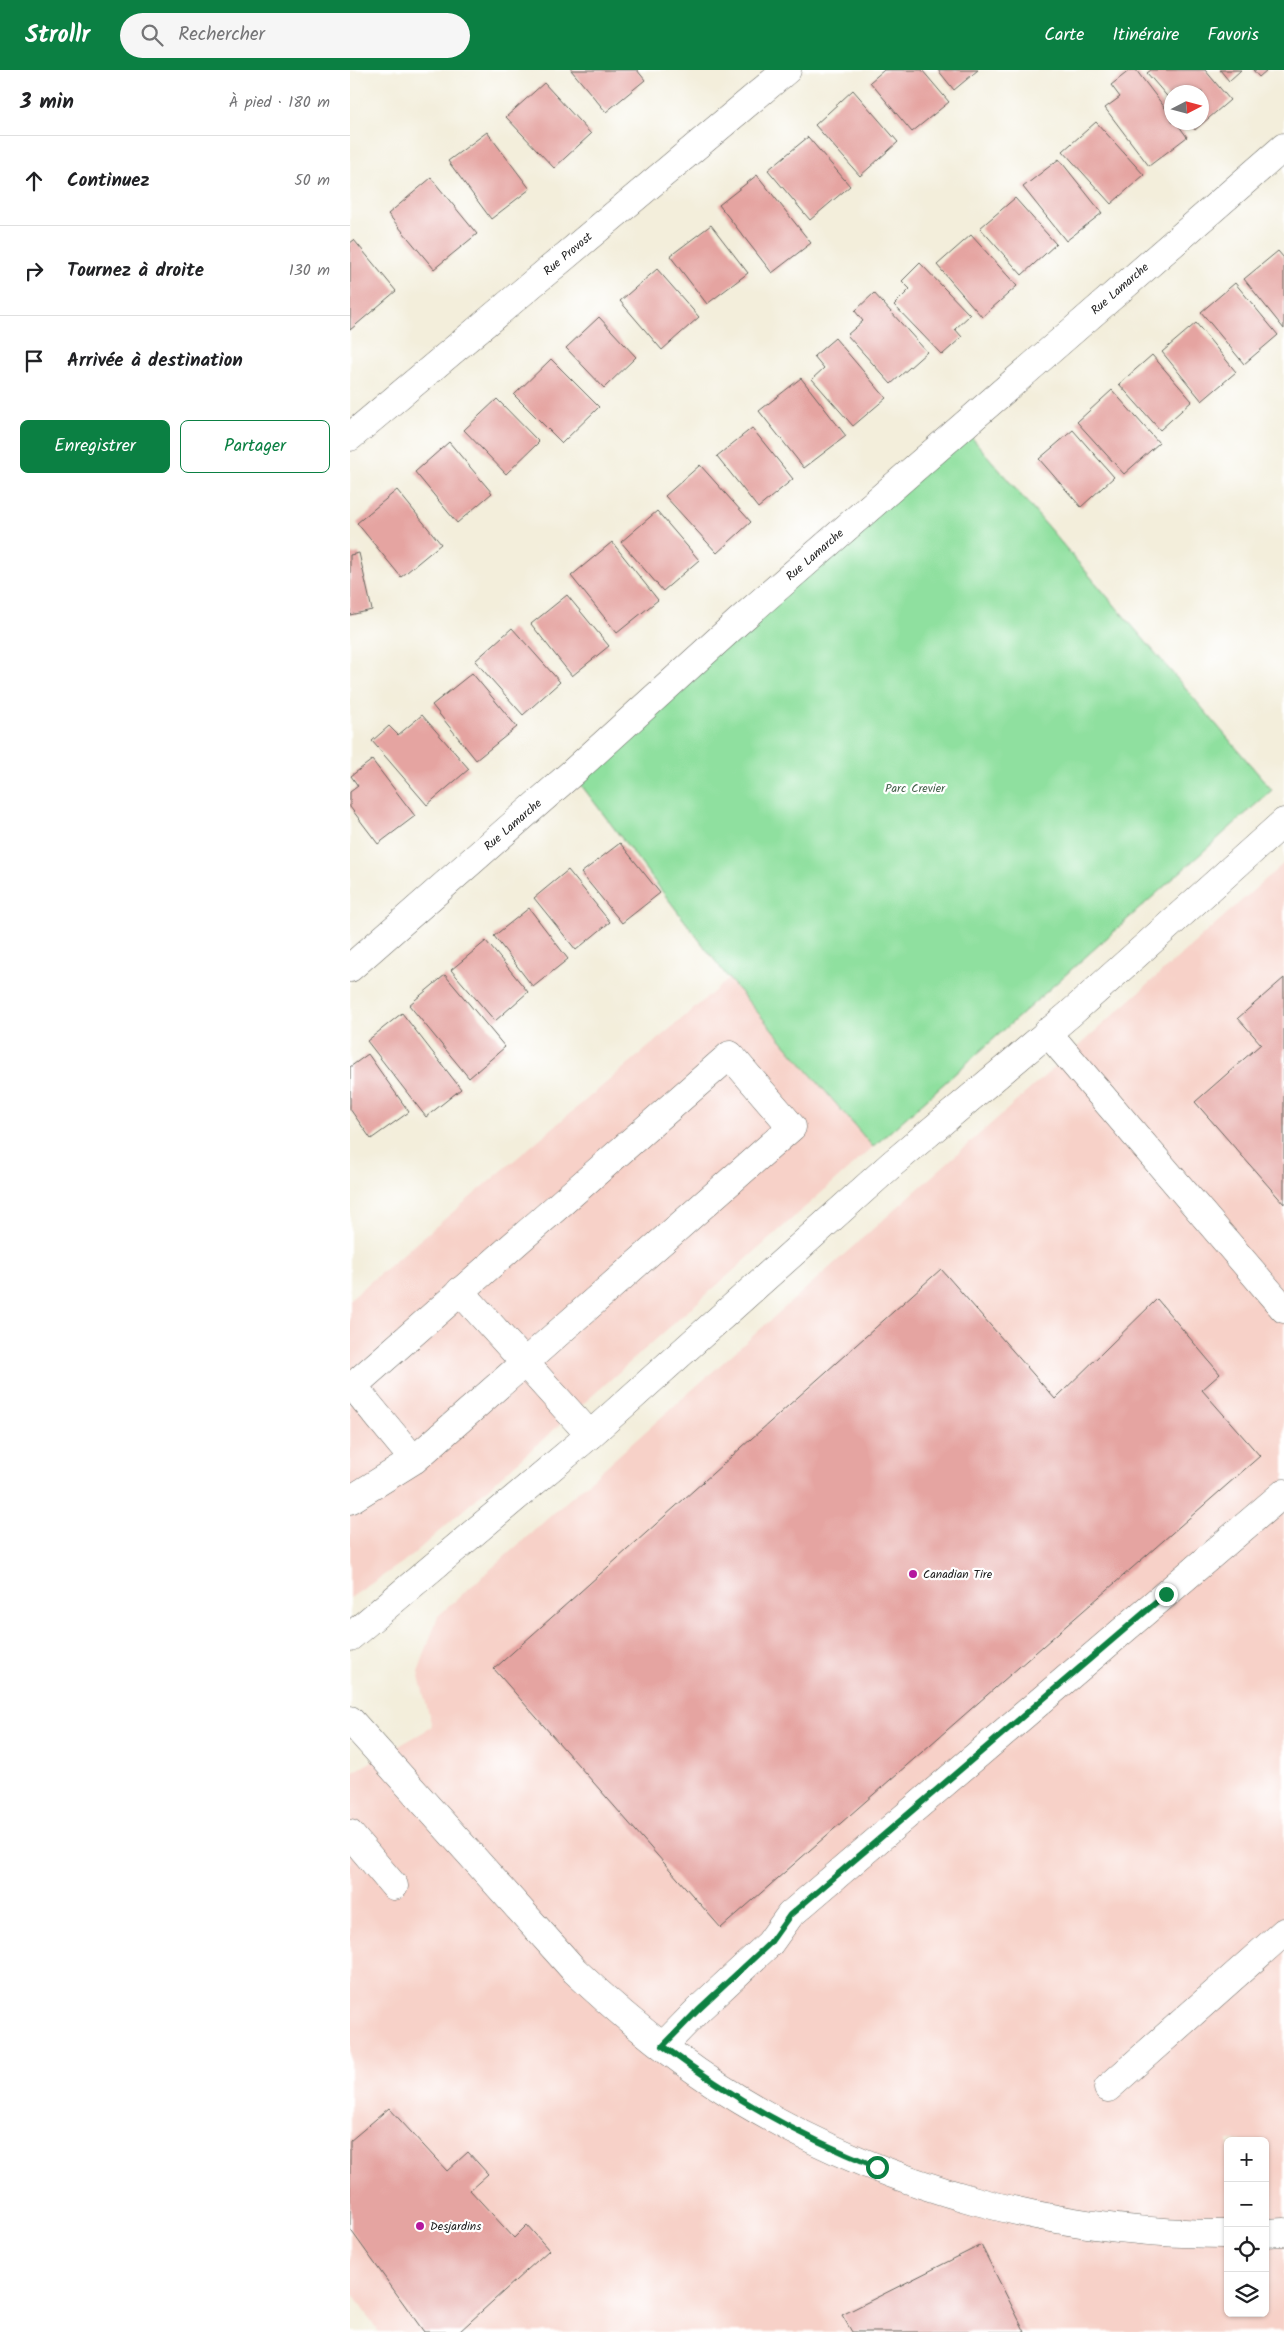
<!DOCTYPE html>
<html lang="fr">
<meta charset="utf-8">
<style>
:root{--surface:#fff;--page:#f6f6f6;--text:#202124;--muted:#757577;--line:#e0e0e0;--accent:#0b8043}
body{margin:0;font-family:Kalam,sans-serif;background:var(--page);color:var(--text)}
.controls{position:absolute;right:15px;bottom:15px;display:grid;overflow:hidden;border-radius:8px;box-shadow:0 1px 4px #0004}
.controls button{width:45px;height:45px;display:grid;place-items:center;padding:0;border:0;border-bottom:1px solid var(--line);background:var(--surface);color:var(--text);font:25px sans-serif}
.compass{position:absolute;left:814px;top:15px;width:45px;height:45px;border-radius:50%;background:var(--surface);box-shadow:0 1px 4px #0004;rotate:84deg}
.stop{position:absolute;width:15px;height:15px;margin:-11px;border:4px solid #0b8043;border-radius:50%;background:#fff}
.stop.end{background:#0b8043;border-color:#fff;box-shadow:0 1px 5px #0008}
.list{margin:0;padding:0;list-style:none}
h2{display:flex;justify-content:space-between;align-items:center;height:65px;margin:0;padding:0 20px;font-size:21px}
h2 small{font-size:16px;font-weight:400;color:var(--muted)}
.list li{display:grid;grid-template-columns:32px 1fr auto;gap:15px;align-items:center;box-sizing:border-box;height:90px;padding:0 20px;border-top:1px solid var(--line)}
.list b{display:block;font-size:19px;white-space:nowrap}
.list em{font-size:16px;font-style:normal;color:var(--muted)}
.actions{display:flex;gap:10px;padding:15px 20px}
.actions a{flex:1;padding:11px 0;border:1px solid var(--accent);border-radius:8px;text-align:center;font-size:18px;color:var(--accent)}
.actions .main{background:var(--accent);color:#fff}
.icon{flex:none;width:28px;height:28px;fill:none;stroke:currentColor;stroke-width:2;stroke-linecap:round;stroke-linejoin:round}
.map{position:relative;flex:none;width:934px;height:2262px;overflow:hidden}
header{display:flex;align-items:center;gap:30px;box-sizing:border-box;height:70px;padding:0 25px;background:var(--accent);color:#fff}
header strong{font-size:24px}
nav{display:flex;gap:28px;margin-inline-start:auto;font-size:18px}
.search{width:350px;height:45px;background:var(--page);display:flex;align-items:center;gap:12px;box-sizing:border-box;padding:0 18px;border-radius:28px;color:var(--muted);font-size:19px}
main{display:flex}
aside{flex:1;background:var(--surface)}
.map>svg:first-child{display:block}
.built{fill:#f7d1c8;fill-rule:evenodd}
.green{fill:#8fe09f;stroke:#567e5e}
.building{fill:#e5a4a1}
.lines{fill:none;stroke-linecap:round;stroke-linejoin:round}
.minor-casing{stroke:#67665f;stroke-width:29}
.minor{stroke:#fff;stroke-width:28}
.route{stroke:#0b8043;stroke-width:6}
.poi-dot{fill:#b5179e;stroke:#fff;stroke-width:2}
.labels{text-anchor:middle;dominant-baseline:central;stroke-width:4.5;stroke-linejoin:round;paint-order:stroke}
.street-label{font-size:12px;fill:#1c1c1c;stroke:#fff}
.park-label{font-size:12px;fill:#44614a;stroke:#fff}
.poi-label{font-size:12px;fill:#1c1c1c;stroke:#fff;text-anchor:start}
</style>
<header>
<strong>Strollr</strong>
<div class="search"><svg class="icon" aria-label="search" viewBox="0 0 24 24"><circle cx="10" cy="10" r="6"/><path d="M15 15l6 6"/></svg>Rechercher</div>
<nav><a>Carte</a><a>Itinéraire</a><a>Favoris</a></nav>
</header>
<main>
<aside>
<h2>3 min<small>À pied · 180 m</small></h2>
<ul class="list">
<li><svg class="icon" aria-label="ahead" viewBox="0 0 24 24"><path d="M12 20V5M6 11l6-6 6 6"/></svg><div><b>Continuez</b></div><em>50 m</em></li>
<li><svg class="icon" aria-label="right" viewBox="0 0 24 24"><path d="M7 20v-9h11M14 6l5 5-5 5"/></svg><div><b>Tournez à droite</b></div><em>130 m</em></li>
<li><svg class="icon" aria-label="arrive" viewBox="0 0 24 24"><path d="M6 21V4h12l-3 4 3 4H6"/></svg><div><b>Arrivée à destination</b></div></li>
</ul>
<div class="actions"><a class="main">Enregistrer</a><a>Partager</a></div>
</aside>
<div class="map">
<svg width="934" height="2262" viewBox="0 0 934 2262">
<rect width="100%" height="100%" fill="#fff"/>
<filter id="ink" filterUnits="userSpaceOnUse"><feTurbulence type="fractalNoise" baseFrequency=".02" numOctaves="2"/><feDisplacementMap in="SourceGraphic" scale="10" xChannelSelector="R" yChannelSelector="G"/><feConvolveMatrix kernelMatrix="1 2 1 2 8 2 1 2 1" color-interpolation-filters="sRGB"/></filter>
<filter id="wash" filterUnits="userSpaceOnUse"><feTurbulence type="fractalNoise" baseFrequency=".0096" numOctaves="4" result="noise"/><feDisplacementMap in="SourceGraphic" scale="20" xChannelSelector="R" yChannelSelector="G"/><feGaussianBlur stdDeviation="1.12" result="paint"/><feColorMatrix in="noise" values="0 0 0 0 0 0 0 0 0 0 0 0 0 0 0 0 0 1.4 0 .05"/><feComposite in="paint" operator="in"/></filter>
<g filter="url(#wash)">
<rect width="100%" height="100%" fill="#f3eedb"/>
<!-- built -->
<g class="built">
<path d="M 934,793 L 934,2262 L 28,2262 L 0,2220 L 0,1704 L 82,1657 L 68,1602 L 88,1546 ZM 878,2071 L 915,2071 L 915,2243 L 878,2243 Z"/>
<path d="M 379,909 L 523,1077 L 59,1488 L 0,1528 L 0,1229 Z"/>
</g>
<!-- green -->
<path class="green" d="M 612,356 L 922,720 L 523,1077 L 379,909 L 222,703 Z"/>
<g id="blocks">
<!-- building -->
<g class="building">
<path d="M 221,0 L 287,0 L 295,10 L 256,42 Z"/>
<path d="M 534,0 L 572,0 L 599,32 L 562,62 L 520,12 Z"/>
<path d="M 588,0 L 628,0 L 604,20 Z"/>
<path d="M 780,0 L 786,0 L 822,47 L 822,52 L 826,52 L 837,67 L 799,96 L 755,38 L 770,27 L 761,15 Z"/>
<path d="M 801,0 L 855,0 L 880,30 L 845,60 L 839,52 L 852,52 L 852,22 L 822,22 L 822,32 L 797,3 Z"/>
<path d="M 870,0 L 891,0 L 879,11 Z"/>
<path d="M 903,0 L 917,0 L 909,7 Z"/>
<path d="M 194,13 L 241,64 L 204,98 L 156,47 Z"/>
<path d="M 503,20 L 548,72 L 510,106 L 465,55 Z"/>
<path d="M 746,52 L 794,105 L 761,134 L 713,81 Z"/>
<path d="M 137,62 L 180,119 L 141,149 L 98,91 Z"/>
<path d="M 458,67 L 500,116 L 460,150 L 418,100 Z"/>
<path d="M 709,89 L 752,143 L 716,171 L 673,117 Z"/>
<path d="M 407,105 L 461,173 L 422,203 L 369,135 Z"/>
<path d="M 81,108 L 127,164 L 84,199 L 38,144 Z"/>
<path d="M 665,128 L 706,174 L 672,205 L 630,158 Z"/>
<path d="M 361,155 L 398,203 L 357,234 L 320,186 Z"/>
<path d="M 621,165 L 667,216 L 632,247 L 587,195 Z"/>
<path d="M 4,170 L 46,221 L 0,260 L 0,173 Z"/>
<path d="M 928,181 L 934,188 L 934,259 L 894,209 Z"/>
<path d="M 570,193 L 620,245 L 605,259 L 612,267 L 592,285 L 544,235 L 560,219 L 552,211 Z"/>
<path d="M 307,199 L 349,247 L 312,280 L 270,231 Z"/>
<path d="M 885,213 L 928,265 L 894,294 L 851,242 Z"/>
<path d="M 524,223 L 577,282 L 541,314 L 497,265 L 513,251 L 505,241 Z"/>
<path d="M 249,247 L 286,287 L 254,318 L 216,278 Z"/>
<path d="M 846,253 L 886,302 L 852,331 L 812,282 Z"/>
<path d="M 485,268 L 536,328 L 503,356 L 462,309 L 474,298 L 464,286 Z"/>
<path d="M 802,285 L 842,331 L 810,360 L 769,314 Z"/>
<path d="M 201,289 L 249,337 L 212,373 L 164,325 Z"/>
<path d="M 451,308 L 496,366 L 454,398 L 409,341 Z"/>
<path d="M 762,320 L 809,373 L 774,404 L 727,352 Z"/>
<path d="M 147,329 L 189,372 L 156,404 L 114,360 Z"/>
<path d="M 402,358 L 443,409 L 408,438 L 367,386 Z"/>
<path d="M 723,360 L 764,407 L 731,437 L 689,389 Z"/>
<path d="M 99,372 L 142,423 L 107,453 L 65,402 Z"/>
<path d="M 350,395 L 401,452 L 367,483 L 315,426 Z"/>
<path d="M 47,420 L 91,474 L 51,507 L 7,453 Z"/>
<path d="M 307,441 L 349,490 L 313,521 L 271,472 Z"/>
<path d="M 262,472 L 308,530 L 267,563 L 221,506 Z"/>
<path d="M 9,483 L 22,540 L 0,545 L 0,485 Z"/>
<path d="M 217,525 L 259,576 L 222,606 L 181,554 Z"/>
<path d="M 162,558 L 210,612 L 173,645 L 125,591 Z"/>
<path d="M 122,603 L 167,657 L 126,690 L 82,635 Z"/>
<path d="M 72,645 L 119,699 L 77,735 L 22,671 L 39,656 L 48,665 Z"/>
<path d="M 22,690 L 65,746 L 28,774 L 0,737 L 0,722 L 8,716 L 1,706 Z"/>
<path d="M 270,773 L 310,823 L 272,853 L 231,803 Z"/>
<path d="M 218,800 L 260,852 L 226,880 L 184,828 Z"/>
<path d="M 179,838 L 218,889 L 183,917 L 144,866 Z"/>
<path d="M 136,871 L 178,922 L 145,951 L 101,900 Z"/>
<path d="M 95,905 L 155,977 L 119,1008 L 59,935 Z"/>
<path d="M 934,908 L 934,1134 L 845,1032 L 911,974 L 888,948 Z"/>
<path d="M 52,943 L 111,1019 L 76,1047 L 17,971 Z"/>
<path d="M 18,984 L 59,1042 L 21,1069 L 0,1039 L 0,997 Z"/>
<path d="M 591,1199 L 705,1329 L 807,1229 L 870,1304 L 852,1320 L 910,1386 L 371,1858 L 144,1599 Z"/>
<path d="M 39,2038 L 97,2101 L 118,2082 L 138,2104 L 120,2120 L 164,2168 L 177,2155 L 199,2180 L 109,2262 L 74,2262 L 0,2159 L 0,2071 Z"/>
<path d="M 631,2175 L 675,2262 L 502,2262 L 492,2245 Z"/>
</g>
</g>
</g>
<g filter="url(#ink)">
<use href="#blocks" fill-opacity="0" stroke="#67665f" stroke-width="1"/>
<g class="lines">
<defs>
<g id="minor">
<path d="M 0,367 L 437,0"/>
<path d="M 0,898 L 222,703 L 388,552 L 934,77"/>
<path d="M 697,962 L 934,1239"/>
<path d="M 110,1221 L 240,1365"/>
<path d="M 0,1430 L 64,1390 L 442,1057 L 380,985 L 3,1316 L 64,1390"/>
<path d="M 0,1567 L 240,1365 L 542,1094 L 720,944 L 934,752"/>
<path d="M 0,1650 L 225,1901 C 276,1949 332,1995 392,2031 C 538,2119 708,2165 878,2164"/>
<path d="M 0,1764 L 44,1816"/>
<path d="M 313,1976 L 348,1940 L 420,1873 L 440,1845 L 934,1423"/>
<path d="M 758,2018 L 934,1862"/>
<path d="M 915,2163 L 934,2162"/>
</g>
</defs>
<!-- minor casing -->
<use href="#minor" class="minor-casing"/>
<!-- minor -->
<use href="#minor" class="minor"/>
</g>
</g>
<g class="lines" filter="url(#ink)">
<!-- route -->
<path class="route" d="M 527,2097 C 445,2064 384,2029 313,1976 L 348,1940 L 420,1873 L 440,1845 L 816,1524"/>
</g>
<!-- markers -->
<g class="poi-dot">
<circle cx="563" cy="1504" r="5"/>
<circle cx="70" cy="2156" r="5"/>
</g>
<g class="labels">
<!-- street labels -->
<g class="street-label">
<text transform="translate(218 184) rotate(-40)">Rue Provost</text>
<text transform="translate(770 219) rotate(-41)">Rue Lamarche</text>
<text transform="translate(465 485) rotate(-41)">Rue Lamarche</text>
<text transform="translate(163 755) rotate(-41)">Rue Lamarche</text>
</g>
<!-- park labels -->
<g class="park-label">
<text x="565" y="718">Parc Crevier</text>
</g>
<!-- poi labels -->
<g class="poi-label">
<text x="573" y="1504">Canadian Tire</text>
<text x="80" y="2156">Desjardins</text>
</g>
</g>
</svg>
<div class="controls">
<button>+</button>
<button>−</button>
<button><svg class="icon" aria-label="locate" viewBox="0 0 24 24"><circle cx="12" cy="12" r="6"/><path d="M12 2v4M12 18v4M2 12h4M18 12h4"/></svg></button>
<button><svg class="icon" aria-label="layers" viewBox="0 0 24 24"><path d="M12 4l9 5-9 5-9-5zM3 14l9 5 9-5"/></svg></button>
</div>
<svg class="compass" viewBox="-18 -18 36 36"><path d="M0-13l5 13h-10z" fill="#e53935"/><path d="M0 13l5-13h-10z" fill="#757577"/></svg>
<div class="stop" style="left:527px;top:2097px"></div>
<div class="stop end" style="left:816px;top:1524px"></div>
</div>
</main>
